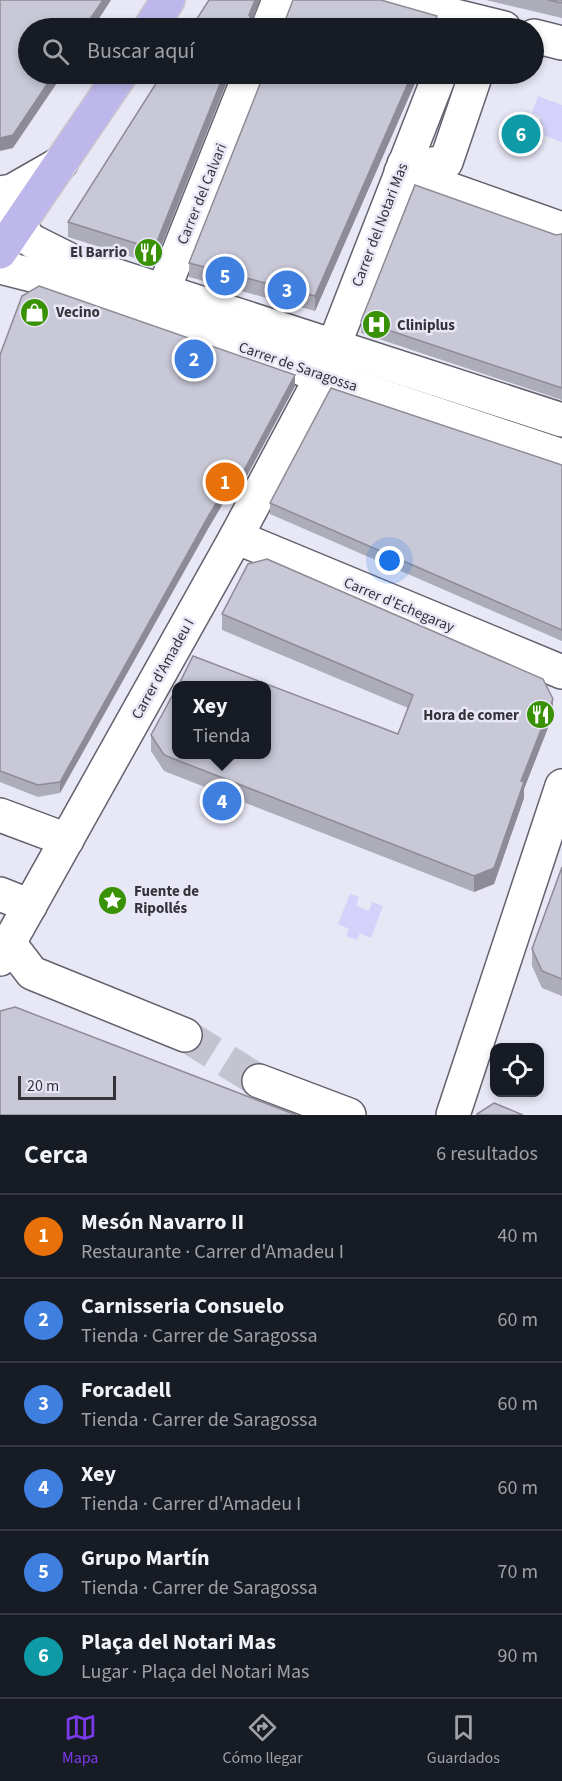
<!DOCTYPE html>
<html lang="es">
<meta charset="utf-8">
<style>
:root{--surface:#171b24;--page:#242831;--text:#f1f3f6;--muted:#9ea1a6;--line:#363941;--accent:#7c3aed}
body{margin:0;font-family:"Source Sans 3",sans-serif;background:var(--page);color:var(--text)}
.controls{position:absolute;right:18px;bottom:18px;display:grid;overflow:hidden;border-radius:12px;box-shadow:0 3px 9px #0003}
.controls button{width:54px;height:54px;display:grid;place-items:center;padding:0;border:0;border-bottom:2px solid var(--line);background:var(--surface);color:var(--text);font:30px sans-serif}
.scale{position:absolute;left:18px;bottom:15px;width:98px;box-sizing:border-box;padding-left:6px;border:3px solid #333339;border-top:0;font-size:16px;line-height:21px;white-space:nowrap;color:#333339;-webkit-text-stroke:4px #e8e7f6;paint-order:stroke}
.you{position:absolute;left:390px;top:561px;width:21px;height:21px;margin:-15px;border:4px solid #fff;border-radius:50%;background:#1a73e8;box-shadow:0 0 0 9px #1a73e833}
.badge{display:grid;place-items:center;width:39px;height:39px;border-radius:50%;background:var(--accent);color:#fff;font-size:20px;font-weight:700}
.pin{position:absolute;translate:-50% -50%;border:3px solid #fff;box-shadow:0 2px 6px #0006}
.popup{position:absolute;left:172px;top:681px;width:99px;height:78px;box-sizing:border-box;display:grid;place-content:center;border-radius:12px;background:var(--surface);filter:drop-shadow(0 2px 4px #0005);font-size:20px;white-space:nowrap;color:var(--muted)}
.popup b{font-size:22px;color:var(--text)}
.popup::after{content:'';position:absolute;left:50%;top:100%;margin-left:-12px;border:12px solid transparent;border-top-color:var(--surface)}
.list{margin:0;padding:0;list-style:none}
h2{display:flex;justify-content:space-between;align-items:center;height:78px;margin:0;padding:0 24px;font-size:26px}
h2 small{font-size:20px;font-weight:400;color:var(--muted)}
.list li{display:grid;grid-template-columns:39px 1fr auto;gap:18px;align-items:center;box-sizing:border-box;height:84px;padding:0 24px;border-top:2px solid var(--line)}
.list b{display:block;font-size:22px;white-space:nowrap}
.list p{margin:0;font-size:20px;white-space:nowrap;color:var(--muted)}
.list em{font-size:20px;font-style:normal;color:var(--muted)}
.icon{flex:none;width:33px;height:33px;fill:none;stroke:currentColor;stroke-width:2;stroke-linecap:round;stroke-linejoin:round}
.map{position:relative;flex:none;width:562px;height:1115px;overflow:hidden}
.search{position:absolute;background:var(--surface);box-shadow:0 3px 9px #0003;left:18px;right:18px;top:18px;height:66px;display:flex;align-items:center;gap:15px;box-sizing:border-box;padding:0 21px;border-radius:33px;color:var(--muted);font-size:22px}
.sheet{height:582px;background:var(--surface)}
nav{display:flex;justify-content:space-around;align-items:center;box-sizing:border-box;height:84px;border-top:2px solid var(--line);background:var(--surface);font-size:16px;color:var(--muted)}
nav a{display:grid;justify-items:center;gap:3px}
nav .on{color:var(--accent)}
.map>svg:first-child{display:block}
.green{fill:#d4d1fa}
.lines{fill:none;stroke-linecap:round;stroke-linejoin:round}
.minor-tunnel{stroke:#c4c3d0;stroke-width:33;stroke-dasharray:33 16;stroke-linecap:butt}
.minor-casing{stroke:#62616e;stroke-width:36}
.major-casing{stroke:#cacacc;stroke-width:36}
.minor{stroke:#fff;stroke-width:33}
.major{stroke:#beb7eb;stroke-width:33}
.wall{fill:#adacb9}
.shaded-wall{fill:#8d8c96}
.building{fill:#c9c8d7;stroke:#8d8c96;stroke-width:1.5}
.labels{text-anchor:middle;dominant-baseline:central;stroke-width:5;stroke-linejoin:round;paint-order:stroke}
.street-label{font-size:15px;fill:#333339;stroke:#e8e7f6}
.poi-label{font-size:15px;font-weight:bold;fill:#333339;stroke:#e8e7f6;text-anchor:start}
</style>
<div class="map">
<svg width="562" height="1115" viewBox="0 0 562 1115">
<rect width="100%" height="100%" fill="#e8e7f6"/>
<!-- green -->
<g class="green">
<path d="M 538,96 L 562,105 L 562,142 L 541,134 L 544,126 L 539,123 L 541,117 L 532,113 Z"/>
<path d="M 350,894 L 359,897 L 356,906 L 369,911 L 372,902 L 383,906 L 371,938 L 360,933 L 357,940 L 346,936 L 349,929 L 338,924 Z"/>
</g>
<g class="lines">
<!-- minor-tunnel -->
<path class="minor-tunnel" d="M 185,1035 L 259,1081"/>
<defs>
<g id="minor">
<path d="M 390,0 L 504,28"/>
<path d="M 268,28 L 279,0"/>
<path d="M 534,36 L 562,43"/>
<path d="M 404,164 L 424,165 L 446,162 L 476,74"/>
<path d="M 401,172 L 562,229"/>
<path d="M 0,193 L 12,191 L 61,163"/>
<path d="M 0,210 L 32,241 L 74,262 L 562,420"/>
<path d="M 0,267 L 40,277 L 322,376 L 562,456"/>
<path d="M 155,311 L 250,74"/>
<path d="M 236,537 L 562,672"/>
<path d="M 0,815 L 67,840"/>
<path d="M 0,894 L 30,906"/>
<path d="M 9,943 L 32,973 L 185,1035"/>
<path d="M 0,959 L 236,537 L 322,376 L 440,74"/>
<path d="M 259,1081 L 349,1115"/>
<path d="M 453,1115 L 562,786"/>
</g>
<g id="major">
<path d="M 150,28 L 168,0"/>
<path d="M 0,252 L 121,74"/>
</g>
</defs>
<!-- minor casing -->
<use href="#minor" class="minor-casing"/>
<!-- major casing -->
<use href="#major" class="major-casing"/>
<!-- minor -->
<use href="#minor" class="minor"/>
<!-- major -->
<use href="#major" class="major"/>
</g>
<!-- wall -->
<g class="wall">
<path d="M 486,0 L 562,0 L 562,18 Z"/>
<path d="M 162,74 L 230,74 L 154,264 L 68,237 L 68,222 Z"/>
<path d="M 264,74 L 419,74 L 315,311 L 189,277 L 189,263 Z"/>
<path d="M 562,234 L 562,400 L 361,333 L 361,321 L 556,235 Z"/>
<path d="M 0,355 L 295,386 L 235,498 L 228,495 L 209,527 L 60,793 L 38,797 L 0,782 Z"/>
<path d="M 562,465 L 562,641 L 270,514 L 270,503 Z"/>
<path d="M 222,614 L 553,715 L 524,789 L 524,798 L 494,884 L 474,892 L 164,771 L 151,751 L 151,735 L 398,734 L 408,708 L 222,630 Z"/>
<path d="M 562,867 L 562,996 L 542,988 L 532,966 L 532,949 Z"/>
</g>
<!-- shaded-wall -->
<g class="shaded-wall">
<path d="M 103,0 L 111,0 L 93,28 L 84,28 Z"/>
<path d="M 255,0 L 260,0 L 250,28 L 249,15 Z"/>
<path d="M 437,16 L 437,28 L 432,28 Z"/>
<path d="M 54,74 L 63,74 L 13,148 L 0,151 L 0,138 Z"/>
<path d="M 224,74 L 230,74 L 154,264 L 154,249 Z"/>
<path d="M 412,74 L 419,74 L 315,311 L 315,296 Z"/>
<path d="M 295,375 L 295,386 L 235,498 L 235,487 Z"/>
<path d="M 228,484 L 228,495 L 209,527 L 60,793 L 60,782 L 209,515 Z"/>
<path d="M 553,699 L 553,715 L 524,789 L 524,798 L 494,884 L 474,892 L 474,876 L 521,781 Z"/>
</g>
<!-- building -->
<g class="building">
<path d="M 0,0 L 103,0 L 84,28 L 28,28 L 28,74 L 54,74 L 13,135 L 0,138 Z"/>
<path d="M 209,0 L 255,0 L 249,15 L 254,25 L 258,28 L 191,28 Z"/>
<path d="M 293,0 L 381,0 L 437,16 L 432,28 L 278,28 L 285,21 Z"/>
<path d="M 548,0 L 562,0 L 562,3 Z"/>
<path d="M 162,74 L 224,74 L 154,249 L 68,222 Z"/>
<path d="M 264,74 L 412,74 L 315,296 L 189,263 Z"/>
<path d="M 415,185 L 556,235 L 562,234 L 562,388 L 361,321 Z"/>
<path d="M 39,286 L 295,375 L 235,487 L 228,484 L 209,515 L 60,782 L 38,785 L 0,771 L 0,355 L 22,296 Z"/>
<path d="M 331,388 L 562,465 L 562,630 L 270,503 Z"/>
<path d="M 267,559 L 543,679 L 553,699 L 521,781 L 524,782 L 494,868 L 474,876 L 164,755 L 151,735 L 177,687 L 177,754 L 267,754 L 267,686 L 178,686 L 193,656 L 398,734 L 413,695 L 222,614 L 248,564 Z"/>
<path d="M 562,867 L 562,979 L 542,971 L 532,949 Z"/>
<path d="M 15,1007 L 296,1115 L 0,1115 L 0,1011 Z"/>
<path d="M 494,1103 L 523,1115 L 477,1115 L 477,1114 Z"/>
</g>
<!-- icons -->
<defs>
<symbol id="restaurant-disc" viewBox="-11 -11 22 22"><circle r="9.5" fill="#389204" stroke="#e8e7f6"/><path d="M-5-6h1v4h1v-4h1v4h1v-4h1v5L-1.5 .5V6h-2V.5L-5-1ZM5-6V6H3V1.5H1.5Q1.5-4 5-6Z" fill="#fff"/></symbol>
<symbol id="shop-disc" viewBox="-11 -11 22 22"><circle r="9.5" fill="#389204" stroke="#e8e7f6"/><path d="M-5-2.5h2.3a2.7 3.5 0 0 1 5.4 0H5L5.5 6h-11ZM-1.5-2.5h3a1.5 2.3 0 0 0-3 0Z" fill="#fff"/></symbol>
<symbol id="hospital-disc" viewBox="-11 -11 22 22"><circle r="9.5" fill="#389204" stroke="#e8e7f6"/><path d="M-5-5h3v3.5h4V-5h3V5h-3V1.5h-4V5h-3Z" fill="#fff"/></symbol>
<symbol id="sight-disc" viewBox="-11 -11 22 22"><circle r="9.5" fill="#389204" stroke="#e8e7f6"/><path d="M0-6L1.8-2.2L6-1.7L2.9 1.2L3.7 5.4L0 3.3L-3.7 5.4L-2.9 1.2L-6-1.7L-1.8-2.2Z" fill="#fff"/></symbol>
</defs>
<g fill-rule="evenodd">
<use href="#restaurant-disc" x="132" y="236" width="33" height="33"/>
<use href="#shop-disc" x="18" y="296" width="33" height="33"/>
<use href="#hospital-disc" x="360" y="308" width="33" height="33"/>
<use href="#restaurant-disc" x="524" y="698" width="33" height="33"/>
<use href="#sight-disc" x="96" y="884" width="33" height="33"/>
</g>
<g class="labels">
<!-- street labels -->
<g class="street-label">
<text transform="translate(202 194) rotate(-68)">Carrer del Calvari</text>
<text transform="translate(380 225) rotate(-69)">Carrer del Notari Mas</text>
<text transform="translate(298 367) rotate(19)">Carrer de Saragossa</text>
<text transform="translate(399 605) rotate(23)">Carrer d'Echegaray</text>
<text transform="translate(163 669) rotate(-61)">Carrer d'Amadeu I</text>
</g>
<!-- poi labels -->
<g class="poi-label">
<text x="127" y="252" text-anchor="end">El Barrio</text>
<text x="56" y="312">Vecino</text>
<text x="397" y="325">Cliniplus</text>
<text x="519" y="715" text-anchor="end">Hora de comer</text>
<text x="134" y="891">Fuente de<tspan x="134" dy="17">Ripollés</tspan></text>
</g>
</g>
</svg>
<div class="controls">
<button><svg class="icon" aria-label="locate" viewBox="0 0 24 24"><circle cx="12" cy="12" r="6"/><path d="M12 2v4M12 18v4M2 12h4M18 12h4"/></svg></button>
</div>
<div class="scale">20 m</div>
<div class="you"></div>
<div class="pin badge" style="left:225px;top:482px;background:#e8710a">1</div>
<div class="pin badge" style="left:194px;top:359px;background:#3f7fe0">2</div>
<div class="pin badge" style="left:287px;top:290px;background:#3f7fe0">3</div>
<div class="pin badge" style="left:222px;top:801px;background:#3f7fe0">4</div>
<div class="popup"><b>Xey</b>Tienda</div>
<div class="pin badge" style="left:225px;top:276px;background:#3f7fe0">5</div>
<div class="pin badge" style="left:521px;top:134px;background:#0f9aa8">6</div>
<div class="search"><svg class="icon" aria-label="search" viewBox="0 0 24 24"><circle cx="10" cy="10" r="6"/><path d="M15 15l6 6"/></svg>Buscar aquí</div>
</div>
<section class="sheet">
<h2>Cerca<small>6 resultados</small></h2>
<ul class="list">
<li><span class="badge" style="background:#e8710a">1</span><div><b>Mesón Navarro II</b><p>Restaurante · Carrer d'Amadeu I</p></div><em>40 m</em></li>
<li><span class="badge" style="background:#3f7fe0">2</span><div><b>Carnisseria Consuelo</b><p>Tienda · Carrer de Saragossa</p></div><em>60 m</em></li>
<li><span class="badge" style="background:#3f7fe0">3</span><div><b>Forcadell</b><p>Tienda · Carrer de Saragossa</p></div><em>60 m</em></li>
<li><span class="badge" style="background:#3f7fe0">4</span><div><b>Xey</b><p>Tienda · Carrer d'Amadeu I</p></div><em>60 m</em></li>
<li><span class="badge" style="background:#3f7fe0">5</span><div><b>Grupo Martín</b><p>Tienda · Carrer de Saragossa</p></div><em>70 m</em></li>
<li><span class="badge" style="background:#0f9aa8">6</span><div><b>Plaça del Notari Mas</b><p>Lugar · Plaça del Notari Mas</p></div><em>90 m</em></li>
</ul>
</section>
<nav>
<a class="on"><svg class="icon" aria-label="map" viewBox="0 0 24 24"><path d="M3 6l6-2 6 2 6-2v14l-6 2-6-2-6 2zM9 4v14M15 6v14"/></svg>Mapa</a>
<a><svg class="icon" aria-label="directions" viewBox="0 0 24 24"><path d="M12 3l9 9-9 9-9-9zM9 14v-3h6M13 9l2 2-2 2"/></svg>Cómo llegar</a>
<a><svg class="icon" aria-label="saved" viewBox="0 0 24 24"><path d="M7 4h10v16l-5-4-5 4z"/></svg>Guardados</a>
</nav>
